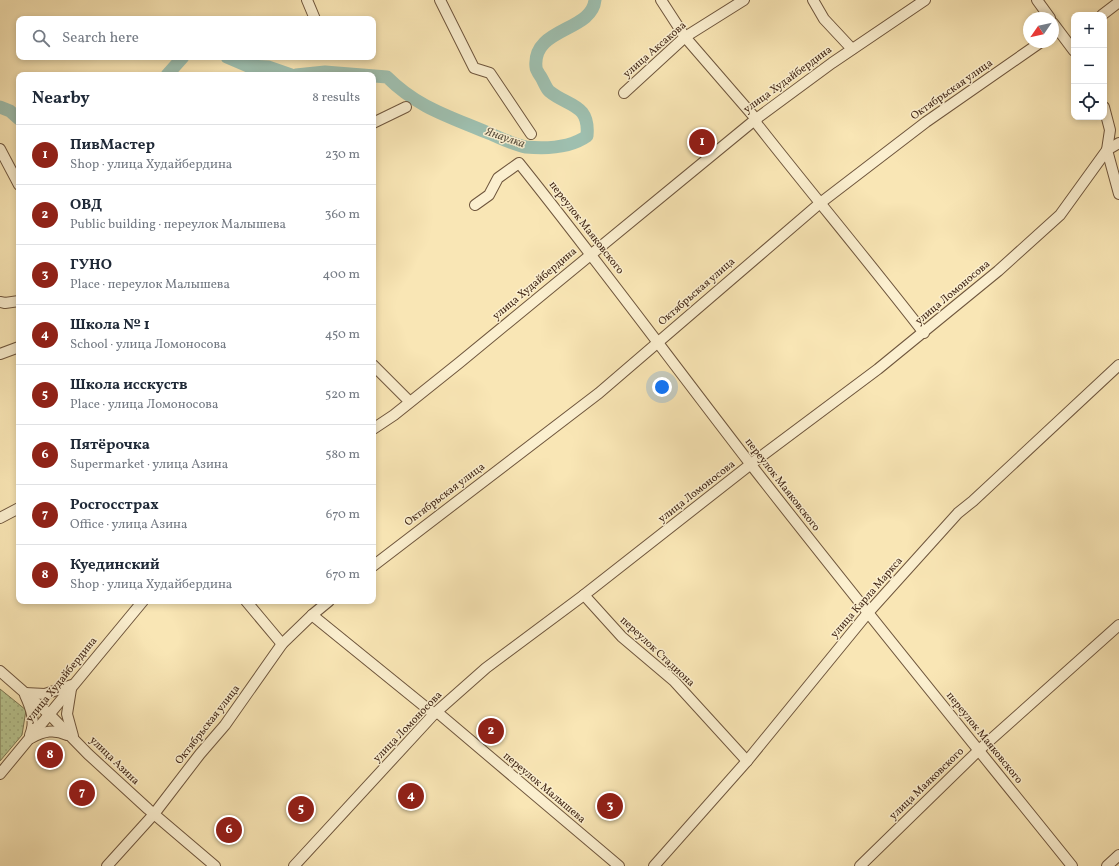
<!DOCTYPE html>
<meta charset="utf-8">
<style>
:root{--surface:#fff;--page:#f2f2f3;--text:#1f2937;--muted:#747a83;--line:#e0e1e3;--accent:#8f2418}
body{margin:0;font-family:Vollkorn,serif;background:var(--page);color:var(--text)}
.controls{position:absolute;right:12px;top:12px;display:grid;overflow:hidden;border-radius:8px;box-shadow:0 2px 6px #0003}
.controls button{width:36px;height:36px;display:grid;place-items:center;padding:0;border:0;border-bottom:1px solid var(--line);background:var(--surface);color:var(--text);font:20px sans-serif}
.compass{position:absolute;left:1023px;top:12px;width:36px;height:36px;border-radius:50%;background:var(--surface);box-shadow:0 2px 6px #0003;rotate:236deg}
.you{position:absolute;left:662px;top:387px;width:14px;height:14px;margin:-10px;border:3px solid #fff;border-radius:50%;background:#1a73e8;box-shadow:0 0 0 6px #1a73e833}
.badge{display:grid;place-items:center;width:26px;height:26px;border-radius:50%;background:var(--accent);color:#fff;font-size:13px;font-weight:700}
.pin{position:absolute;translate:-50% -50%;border:2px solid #fff;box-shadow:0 1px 4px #0006}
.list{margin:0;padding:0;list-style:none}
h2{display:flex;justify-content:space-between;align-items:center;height:52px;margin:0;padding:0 16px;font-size:17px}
h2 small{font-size:13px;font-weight:400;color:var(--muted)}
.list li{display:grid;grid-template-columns:26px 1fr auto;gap:12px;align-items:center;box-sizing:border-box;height:60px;padding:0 16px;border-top:1px solid var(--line)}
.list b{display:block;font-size:15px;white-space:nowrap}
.list p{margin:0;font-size:13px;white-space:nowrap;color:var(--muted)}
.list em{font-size:13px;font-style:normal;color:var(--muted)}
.icon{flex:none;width:22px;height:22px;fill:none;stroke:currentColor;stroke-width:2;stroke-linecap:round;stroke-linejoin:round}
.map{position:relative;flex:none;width:1119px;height:866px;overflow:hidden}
.search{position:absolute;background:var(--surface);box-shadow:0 2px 6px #0003;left:16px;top:16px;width:360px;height:44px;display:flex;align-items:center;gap:10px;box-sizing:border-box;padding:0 14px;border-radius:8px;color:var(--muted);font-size:15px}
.panel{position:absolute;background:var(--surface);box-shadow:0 2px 6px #0003;left:16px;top:72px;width:360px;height:532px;border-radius:8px}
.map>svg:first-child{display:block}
.park{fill:url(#park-dots);stroke:#7d7653}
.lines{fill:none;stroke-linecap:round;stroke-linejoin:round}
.river{stroke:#9ebfaf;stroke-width:13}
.minor-casing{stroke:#6f563d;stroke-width:12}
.minor{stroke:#fbefcf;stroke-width:10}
.labels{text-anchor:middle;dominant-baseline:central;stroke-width:3;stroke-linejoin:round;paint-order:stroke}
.street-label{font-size:11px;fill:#412615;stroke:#fbefcf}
.water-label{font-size:12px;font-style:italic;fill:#5d5443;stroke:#fbefcf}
</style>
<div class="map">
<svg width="1119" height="866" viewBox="0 0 1119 866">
<defs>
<pattern id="park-dots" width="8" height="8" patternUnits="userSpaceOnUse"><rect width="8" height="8" fill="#b9c691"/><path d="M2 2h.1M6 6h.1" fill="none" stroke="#a0aa7c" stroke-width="1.8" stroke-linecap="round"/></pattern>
</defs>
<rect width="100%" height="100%" fill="#f9e6b5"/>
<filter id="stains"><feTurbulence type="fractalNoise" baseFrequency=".005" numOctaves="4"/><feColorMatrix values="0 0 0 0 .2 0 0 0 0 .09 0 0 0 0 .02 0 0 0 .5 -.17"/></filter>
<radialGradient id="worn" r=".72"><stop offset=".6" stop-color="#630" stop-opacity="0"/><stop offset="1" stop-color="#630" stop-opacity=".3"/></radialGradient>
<!-- park -->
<path class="park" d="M 0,689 L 26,710 L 22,735 L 0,761 Z"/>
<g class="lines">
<!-- river -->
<g class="river">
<path d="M 227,57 L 248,66 L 268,67 L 291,75"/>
<path d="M 167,75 L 183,57"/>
<path d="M 296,75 L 325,72 L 387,77 C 417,107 448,116 486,132 C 499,137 513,145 526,147 C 548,149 570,148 587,136 C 590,103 568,107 549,91 C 546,88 544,82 541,77 C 539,74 536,70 536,67 C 532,27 592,32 595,0"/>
<path d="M 0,107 L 10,111 L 19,119"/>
</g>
<defs>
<g id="minor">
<path d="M 307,0 L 315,19"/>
<path d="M 440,0 L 474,68 L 490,73 L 531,134"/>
<path d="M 661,0 L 685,37 L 756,119 L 757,124 C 812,194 869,262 924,333"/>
<path d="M 813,0 L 824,19 L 852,49"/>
<path d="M 1037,0 L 1050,18"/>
<path d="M 1102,15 L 1119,2"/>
<path d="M 1053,23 L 1074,51"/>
<path d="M 624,93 L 685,37 L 744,0"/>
<path d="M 1104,107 L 1110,130 L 1107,150 L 1119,194"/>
<path d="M 373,123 L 406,107"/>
<path d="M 0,149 L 19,185"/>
<path d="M 475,205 L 489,195 L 498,178 L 519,163 C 599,263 674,365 752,466 C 857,601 965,733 1072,866"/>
<path d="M 0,302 L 5,303 L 19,301"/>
<path d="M 0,354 L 19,347"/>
<path d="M 373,365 L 409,401"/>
<path d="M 373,429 L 394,415 L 459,363 L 756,119 L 832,63 L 925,0"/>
<path d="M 0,518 L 19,508"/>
<path d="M 373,566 L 599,393 L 819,204 L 926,122 L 1041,42"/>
<path d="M 584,595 L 622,637 L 674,681 L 747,761"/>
<path d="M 246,601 L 282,644"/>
<path d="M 312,615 L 434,714"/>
<path d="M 0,671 L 49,714 L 88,754 L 148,809 L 215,866"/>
<path d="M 71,689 L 67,714 L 73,736"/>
<path d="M 25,693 L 45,694 L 72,685"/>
<path d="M 25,695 C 31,708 36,721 30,735"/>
<path d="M 437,712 L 619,866"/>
<path d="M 31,738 C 44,731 54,729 67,735"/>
<path d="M 0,774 L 143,601"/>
<path d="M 107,866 L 154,814 L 200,754 L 225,725 L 282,644 L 312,615 L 329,601"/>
<path d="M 294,866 L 434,714 L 486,668 L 584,595 L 751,464 L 878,369 L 998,271 L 1060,215 L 1107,150 L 1119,143"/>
<path d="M 654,866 L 747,761 L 867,614 L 958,513 L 973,501 L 1119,365"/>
<path d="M 860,866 L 979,750 L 1119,625"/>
<path d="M 1107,866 L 1119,855"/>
</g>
</defs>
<!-- minor casing -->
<use href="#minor" class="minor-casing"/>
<!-- minor -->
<use href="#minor" class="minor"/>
</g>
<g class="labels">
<!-- street labels -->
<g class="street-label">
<text transform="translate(655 50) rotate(-41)">улица Аксакова</text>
<text transform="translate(788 80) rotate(-36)">улица Худайбердина</text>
<text transform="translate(952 90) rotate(-35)">Октябрьская улица</text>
<text transform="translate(586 228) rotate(52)">переулок Маяковского</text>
<text transform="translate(535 284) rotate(-40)">улица Худайбердина</text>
<text transform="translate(697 292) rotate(-41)">Октябрьская улица</text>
<text transform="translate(953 293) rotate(-40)">улица Ломоносова</text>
<text transform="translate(782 485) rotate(52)">переулок Маяковского</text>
<text transform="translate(697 492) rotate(-38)">улица Ломоносова</text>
<text transform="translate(445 495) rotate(-37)">Октябрьская улица</text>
<text transform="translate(867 598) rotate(-49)">улица Карла Маркса</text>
<text transform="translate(657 652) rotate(43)">переулок Стадиона</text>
<text transform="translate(62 680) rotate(-51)">улица Худайбердина</text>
<text transform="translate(208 725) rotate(-52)">Октябрьская улица</text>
<text transform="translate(408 727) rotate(-46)">улица Ломоносова</text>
<text transform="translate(984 738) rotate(51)">переулок Маяковского</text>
<text transform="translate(114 761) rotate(44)">улица Азина</text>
<text transform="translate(927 784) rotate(-44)">улица Маяковского</text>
<text transform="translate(544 788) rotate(40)">переулок Малышева</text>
</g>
<!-- water labels -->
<g class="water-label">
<text transform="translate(505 138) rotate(19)">Янаулка</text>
</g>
</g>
<rect width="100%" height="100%" filter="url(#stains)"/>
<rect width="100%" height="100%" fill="url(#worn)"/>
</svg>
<div class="controls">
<button>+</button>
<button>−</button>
<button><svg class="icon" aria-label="locate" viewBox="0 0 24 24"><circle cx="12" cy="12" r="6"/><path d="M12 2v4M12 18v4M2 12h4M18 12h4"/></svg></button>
</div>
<svg class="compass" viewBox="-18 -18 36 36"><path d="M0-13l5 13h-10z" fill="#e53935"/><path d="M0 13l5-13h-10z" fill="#747a83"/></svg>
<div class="you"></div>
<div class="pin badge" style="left:702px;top:142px">1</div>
<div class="pin badge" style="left:491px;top:731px">2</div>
<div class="pin badge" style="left:610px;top:806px">3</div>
<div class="pin badge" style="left:411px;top:796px">4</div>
<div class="pin badge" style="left:301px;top:809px">5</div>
<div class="pin badge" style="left:229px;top:830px">6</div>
<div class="pin badge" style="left:82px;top:793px">7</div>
<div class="pin badge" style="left:50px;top:755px">8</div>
<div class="search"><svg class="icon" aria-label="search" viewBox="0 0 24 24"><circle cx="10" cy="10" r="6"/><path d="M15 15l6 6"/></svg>Search here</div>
<section class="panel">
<h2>Nearby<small>8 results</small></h2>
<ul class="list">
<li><span class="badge">1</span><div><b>ПивМастер</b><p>Shop · улица Худайбердина</p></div><em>230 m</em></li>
<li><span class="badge">2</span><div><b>ОВД</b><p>Public building · переулок Малышева</p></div><em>360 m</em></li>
<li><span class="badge">3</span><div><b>ГУНО</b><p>Place · переулок Малышева</p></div><em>400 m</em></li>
<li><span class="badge">4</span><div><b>Школа № 1</b><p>School · улица Ломоносова</p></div><em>450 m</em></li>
<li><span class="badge">5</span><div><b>Школа исскуств</b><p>Place · улица Ломоносова</p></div><em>520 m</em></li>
<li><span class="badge">6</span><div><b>Пятёрочка</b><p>Supermarket · улица Азина</p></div><em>580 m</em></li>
<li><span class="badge">7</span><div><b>Росгосстрах</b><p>Office · улица Азина</p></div><em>670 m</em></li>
<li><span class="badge">8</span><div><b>Куединский</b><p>Shop · улица Худайбердина</p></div><em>670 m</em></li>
</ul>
</section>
</div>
